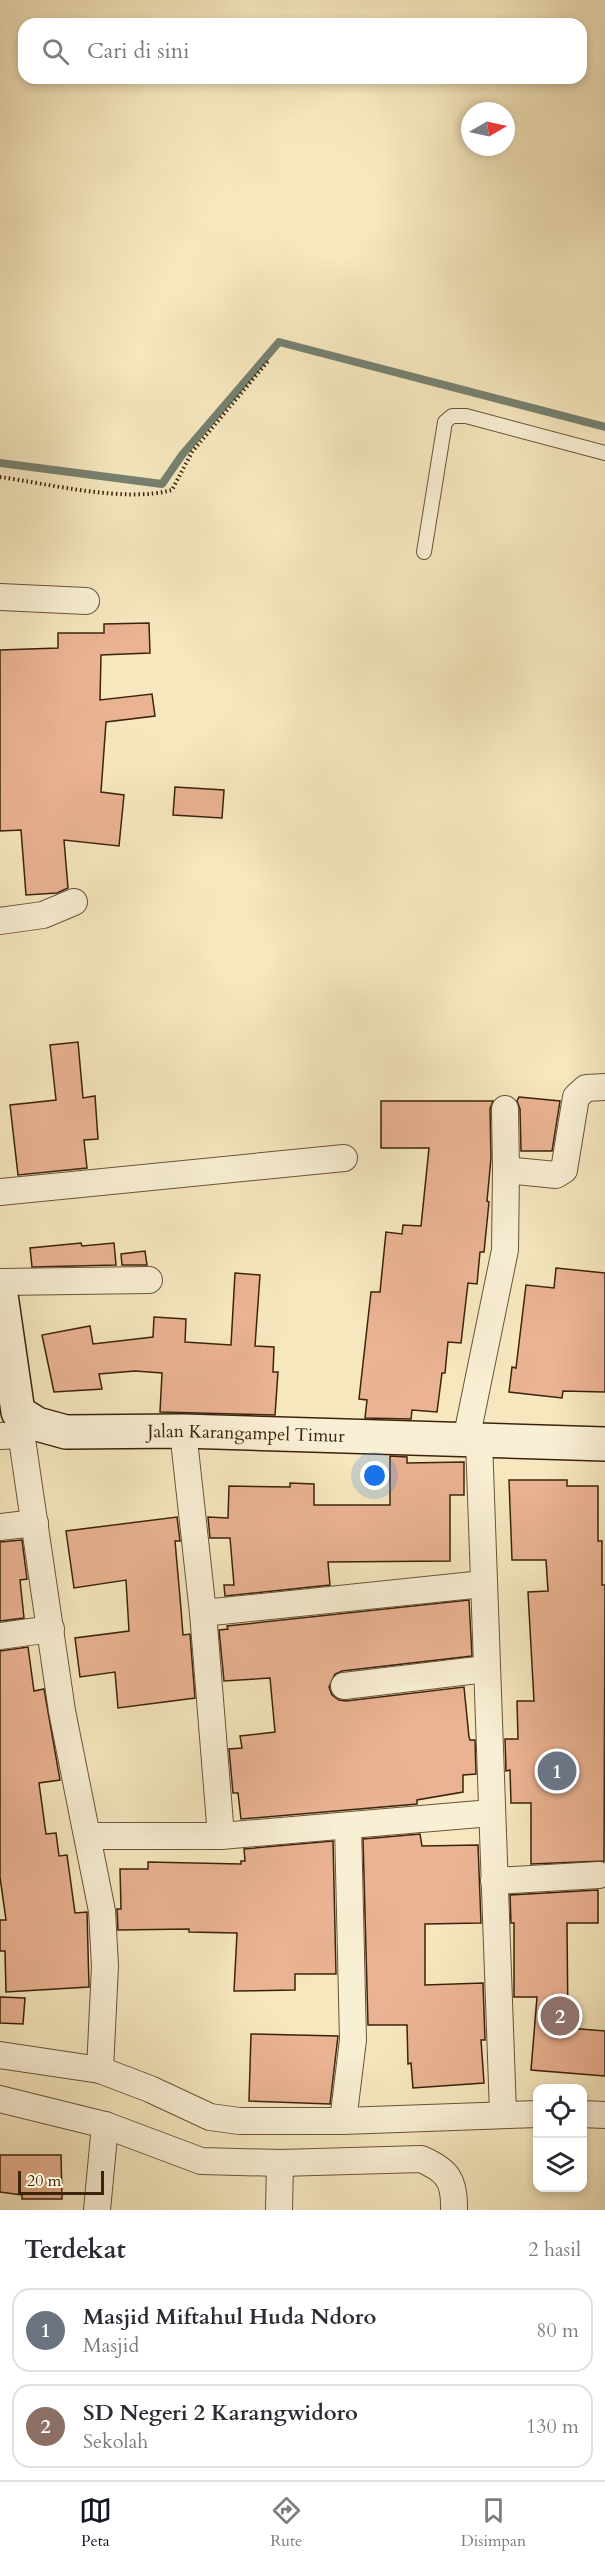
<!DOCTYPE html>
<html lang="id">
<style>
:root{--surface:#fff;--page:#f7f7f7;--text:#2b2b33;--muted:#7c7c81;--line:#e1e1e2;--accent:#111827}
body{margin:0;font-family:Cardo,serif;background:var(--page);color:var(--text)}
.controls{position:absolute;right:18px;bottom:18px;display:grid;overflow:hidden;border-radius:12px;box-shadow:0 3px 9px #0003}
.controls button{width:54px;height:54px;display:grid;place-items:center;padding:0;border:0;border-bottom:2px solid var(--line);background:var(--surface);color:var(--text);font:30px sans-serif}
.compass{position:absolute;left:461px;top:102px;width:54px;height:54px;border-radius:50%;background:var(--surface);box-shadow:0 3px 9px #0003;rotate:81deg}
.scale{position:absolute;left:18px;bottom:15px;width:86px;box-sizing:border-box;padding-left:6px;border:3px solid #3c230b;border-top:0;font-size:16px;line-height:21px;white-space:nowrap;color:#3c230b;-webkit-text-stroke:4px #f9efd5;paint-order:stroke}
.you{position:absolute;left:375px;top:1476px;width:21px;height:21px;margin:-15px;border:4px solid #fff;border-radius:50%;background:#1a73e8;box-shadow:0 0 0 9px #1a73e833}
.badge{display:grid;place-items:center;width:39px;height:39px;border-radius:50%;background:var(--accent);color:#fff;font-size:20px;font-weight:700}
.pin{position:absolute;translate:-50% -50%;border:3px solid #fff;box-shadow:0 2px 6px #0006}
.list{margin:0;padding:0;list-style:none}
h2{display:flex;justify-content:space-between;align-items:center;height:78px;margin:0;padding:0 24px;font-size:26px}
h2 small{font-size:20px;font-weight:400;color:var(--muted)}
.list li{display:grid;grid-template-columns:39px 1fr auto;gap:18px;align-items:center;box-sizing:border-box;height:84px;margin:0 12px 12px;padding:0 12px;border:2px solid var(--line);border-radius:18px}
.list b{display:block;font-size:22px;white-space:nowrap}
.list p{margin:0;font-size:20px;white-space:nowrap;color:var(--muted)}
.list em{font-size:20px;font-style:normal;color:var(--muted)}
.icon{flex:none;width:33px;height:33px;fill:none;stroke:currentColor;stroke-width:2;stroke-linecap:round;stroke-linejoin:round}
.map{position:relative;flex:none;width:605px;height:2210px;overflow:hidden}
.search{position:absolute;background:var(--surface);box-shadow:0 3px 9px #0003;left:18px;right:18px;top:18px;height:66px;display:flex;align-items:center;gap:15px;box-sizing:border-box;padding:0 21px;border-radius:18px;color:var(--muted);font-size:22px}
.sheet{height:270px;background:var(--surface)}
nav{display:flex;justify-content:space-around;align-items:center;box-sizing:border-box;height:84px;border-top:2px solid var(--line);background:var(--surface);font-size:16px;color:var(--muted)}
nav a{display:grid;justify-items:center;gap:3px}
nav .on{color:var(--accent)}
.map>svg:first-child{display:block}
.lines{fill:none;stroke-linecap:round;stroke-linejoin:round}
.stream{stroke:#768170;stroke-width:8}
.building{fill:#eab393;stroke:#3c230b;stroke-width:1.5}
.lane-casing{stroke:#6a5438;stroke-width:16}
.street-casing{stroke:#6a5438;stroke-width:28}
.secondary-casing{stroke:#3c230b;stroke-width:36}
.path{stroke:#3c230b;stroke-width:4;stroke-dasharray:1.5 3;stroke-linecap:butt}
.lane{stroke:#f9efd5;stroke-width:14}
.street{stroke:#f9efd5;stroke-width:26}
.secondary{stroke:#f9efd5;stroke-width:33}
.labels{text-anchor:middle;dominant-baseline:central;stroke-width:5;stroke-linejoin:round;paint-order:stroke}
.street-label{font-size:18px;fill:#3c230b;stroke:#f9efd5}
</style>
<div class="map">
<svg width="605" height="2210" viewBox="0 0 605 2210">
<rect width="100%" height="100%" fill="#f6e7be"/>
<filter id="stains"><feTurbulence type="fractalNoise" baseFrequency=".00333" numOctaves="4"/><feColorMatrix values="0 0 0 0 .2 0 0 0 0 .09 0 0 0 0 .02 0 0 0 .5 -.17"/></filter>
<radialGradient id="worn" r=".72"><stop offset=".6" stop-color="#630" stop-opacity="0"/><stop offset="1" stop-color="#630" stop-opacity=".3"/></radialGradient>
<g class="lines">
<!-- stream -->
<path class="stream" d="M 0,463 L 162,484 L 182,455 L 279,342 L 605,427"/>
</g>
<!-- building -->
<g class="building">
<path d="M 149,623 L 150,653 L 101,655 L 100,700 L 152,694 L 155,716 L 106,722 L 101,792 L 124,795 L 119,846 L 64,840 L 68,888 L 57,893 L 26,895 L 21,830 L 0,831 L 0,650 L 58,648 L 58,633 L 104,633 L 104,624 Z"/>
<path d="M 175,787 L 224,790 L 222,818 L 173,815 Z"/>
<path d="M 78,1042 L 83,1098 L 95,1096 L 98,1139 L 84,1140 L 87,1168 L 18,1175 L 10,1105 L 56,1100 L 50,1045 Z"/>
<path d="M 519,1097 L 560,1101 L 552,1151 L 521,1151 L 520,1109 L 517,1101 Z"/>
<path d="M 381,1101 L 493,1101 L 490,1109 L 491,1158 L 487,1201 L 489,1202 L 484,1252 L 480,1252 L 477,1284 L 468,1283 L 461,1343 L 448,1342 L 445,1373 L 442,1373 L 437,1412 L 412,1410 L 411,1419 L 365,1418 L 367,1400 L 359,1399 L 371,1292 L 380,1292 L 386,1232 L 402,1234 L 403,1225 L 421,1226 L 429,1148 L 381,1148 Z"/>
<path d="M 81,1243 L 82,1246 L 114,1243 L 116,1265 L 32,1267 L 30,1248 Z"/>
<path d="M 145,1251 L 147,1265 L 122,1265 L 121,1254 Z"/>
<path d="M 556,1268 L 605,1273 L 605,1392 L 563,1391 L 562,1398 L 509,1392 L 512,1367 L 516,1368 L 526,1285 L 554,1288 Z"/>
<path d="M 235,1273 L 260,1275 L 255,1346 L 274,1347 L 273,1372 L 278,1372 L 275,1415 L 160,1412 L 162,1373 L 135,1371 L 99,1374 L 102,1389 L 54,1392 L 42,1335 L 90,1326 L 93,1344 L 153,1337 L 154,1317 L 186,1319 L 185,1342 L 231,1345 Z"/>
<path d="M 390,1456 L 407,1457 L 407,1463 L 464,1462 L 464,1495 L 450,1495 L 450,1561 L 328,1562 L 330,1585 L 225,1596 L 224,1585 L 234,1585 L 230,1538 L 210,1538 L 208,1517 L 228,1518 L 229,1486 L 290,1487 L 290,1483 L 314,1484 L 314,1505 L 390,1505 Z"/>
<path d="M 509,1480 L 567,1480 L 567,1486 L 598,1486 L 598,1541 L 602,1541 L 602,1585 L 605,1585 L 604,1861 L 531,1864 L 531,1803 L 511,1803 L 510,1770 L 506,1771 L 505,1739 L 518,1739 L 517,1701 L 534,1701 L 528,1592 L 548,1591 L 546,1560 L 512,1560 Z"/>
<path d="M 177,1517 L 180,1541 L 175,1541 L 181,1609 L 183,1635 L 190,1634 L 195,1698 L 118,1708 L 115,1672 L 80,1677 L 75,1638 L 129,1631 L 126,1580 L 74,1588 L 66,1531 Z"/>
<path d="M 22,1540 L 27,1579 L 20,1580 L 24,1618 L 0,1621 L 0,1542 Z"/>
<path d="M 469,1600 L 472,1656 L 342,1671 L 335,1674 L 329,1687 L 332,1695 L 339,1700 L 346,1701 L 464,1687 L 469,1737 L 470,1740 L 475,1740 L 476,1774 L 463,1775 L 463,1792 L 417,1800 L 417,1804 L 241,1819 L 238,1793 L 233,1793 L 229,1749 L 242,1748 L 240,1736 L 275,1732 L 270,1678 L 224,1681 L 219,1630 L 228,1629 L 227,1626 Z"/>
<path d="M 28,1647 L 34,1691 L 44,1689 L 60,1780 L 39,1783 L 46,1834 L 56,1833 L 59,1856 L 67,1855 L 75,1913 L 87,1912 L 89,1987 L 6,1992 L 5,1951 L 0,1951 L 0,1920 L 6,1920 L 0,1877 L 0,1651 Z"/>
<path d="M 420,1834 L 422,1846 L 478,1845 L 481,1923 L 425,1924 L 425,1985 L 483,1983 L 485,2040 L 481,2040 L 484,2083 L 413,2088 L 411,2063 L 408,2064 L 407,2025 L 368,2025 L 363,1839 Z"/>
<path d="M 333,1841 L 336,1974 L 295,1974 L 295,1990 L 234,1991 L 237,1933 L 189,1932 L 189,1929 L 118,1930 L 117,1909 L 121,1909 L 120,1869 L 148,1869 L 148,1862 L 241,1864 L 241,1861 L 245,1861 L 244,1849 Z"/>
<path d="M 598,1890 L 598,1923 L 567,1923 L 568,2028 L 605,2031 L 605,2076 L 531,2070 L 537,1997 L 514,1997 L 514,1923 L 511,1923 L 510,1895 Z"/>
<path d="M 0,1997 L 25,1998 L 23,2024 L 0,2023 Z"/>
<path d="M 251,2034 L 338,2036 L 330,2104 L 249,2101 Z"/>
<path d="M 0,2155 L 61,2155 L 62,2199 L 22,2199 L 22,2195 L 0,2192 Z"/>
</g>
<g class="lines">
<defs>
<path id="lane" d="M 424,552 L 445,422 L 452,416 L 466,416 L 605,453"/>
<g id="street">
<path d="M 0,597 L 86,601"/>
<path d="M 0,921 L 43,915 L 74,902"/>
<path d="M 505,1109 L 506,1170"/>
<path d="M 0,1192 L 344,1158"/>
<path d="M 0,1282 L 149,1280"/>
<path d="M 18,1412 L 62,1711 L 102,1911 L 105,1966 L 100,2070"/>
<path d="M 183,1431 L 203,1613 L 221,1836"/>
<path d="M 0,1436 L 21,1435"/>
<path d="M 466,1440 L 505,1250 L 506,1170 L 556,1175 L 564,1170 L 576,1097 L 586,1088 L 605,1087"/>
<path d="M 479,1441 L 503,2113"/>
<path d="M 0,1527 L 35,1523"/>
<path d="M 203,1613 L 483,1584"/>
<path d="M 0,1636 L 51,1629"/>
<path d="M 344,1686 L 486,1669"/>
<path d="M 88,1836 L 221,1836 L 491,1813"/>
<path d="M 494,1881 L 599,1875"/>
<path d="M 0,2055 L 100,2070 L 150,2089 L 210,2117 L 239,2121 L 343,2121 L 538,2114"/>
<path d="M 0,2099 L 105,2125 L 201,2161 L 280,2163 L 421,2159 C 447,2170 455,2180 454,2210"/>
<path d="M 582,2114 L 605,2115"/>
<path d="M 343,2121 L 353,2040 L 348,1826"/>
<path d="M 97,2210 L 105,2125"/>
<path d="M 279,2210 L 280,2163"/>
</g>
<g id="secondary">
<path id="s1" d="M 0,1288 L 18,1412 L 37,1424 L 66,1432 L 183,1431 L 605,1444"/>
</g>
</defs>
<!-- lane casing -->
<use href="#lane" class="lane-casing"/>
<!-- street casing -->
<use href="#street" class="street-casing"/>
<!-- secondary casing -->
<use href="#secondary" class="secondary-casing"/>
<!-- path -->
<path class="path" d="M 0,477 C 49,484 126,503 172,490 L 192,452 L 269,360"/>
<!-- lane -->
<use href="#lane" class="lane"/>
<!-- street -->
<use href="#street" class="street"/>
<!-- secondary -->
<use href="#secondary" class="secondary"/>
</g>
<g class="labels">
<!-- street labels -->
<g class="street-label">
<text stroke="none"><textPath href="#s1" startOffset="358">Jalan Karangampel Timur</textPath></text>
</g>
</g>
<rect width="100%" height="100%" filter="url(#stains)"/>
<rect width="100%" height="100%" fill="url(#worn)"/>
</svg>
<div class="controls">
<button><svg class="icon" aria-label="locate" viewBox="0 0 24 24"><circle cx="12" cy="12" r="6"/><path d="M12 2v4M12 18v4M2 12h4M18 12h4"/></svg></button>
<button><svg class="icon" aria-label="layers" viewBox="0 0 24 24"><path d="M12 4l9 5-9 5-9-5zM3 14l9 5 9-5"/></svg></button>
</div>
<svg class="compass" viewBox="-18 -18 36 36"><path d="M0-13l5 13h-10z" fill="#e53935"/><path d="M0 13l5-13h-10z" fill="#7c7c81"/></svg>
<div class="scale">20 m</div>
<div class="you"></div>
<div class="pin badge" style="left:557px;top:1771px;background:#6b7280">1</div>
<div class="pin badge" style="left:560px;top:2016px;background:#8d6e63">2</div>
<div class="search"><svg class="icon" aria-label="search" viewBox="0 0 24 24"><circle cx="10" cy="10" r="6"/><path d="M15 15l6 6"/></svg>Cari di sini</div>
</div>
<section class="sheet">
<h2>Terdekat<small>2 hasil</small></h2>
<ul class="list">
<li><span class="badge" style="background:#6b7280">1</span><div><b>Masjid Miftahul Huda Ndoro</b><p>Masjid</p></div><em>80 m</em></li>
<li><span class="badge" style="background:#8d6e63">2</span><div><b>SD Negeri 2 Karangwidoro</b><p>Sekolah</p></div><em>130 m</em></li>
</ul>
</section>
<nav>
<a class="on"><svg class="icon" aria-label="map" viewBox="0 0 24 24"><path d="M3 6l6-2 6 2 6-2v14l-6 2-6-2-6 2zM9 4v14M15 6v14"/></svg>Peta</a>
<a><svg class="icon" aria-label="directions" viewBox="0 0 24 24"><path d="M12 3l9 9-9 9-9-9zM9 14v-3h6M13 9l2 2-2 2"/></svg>Rute</a>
<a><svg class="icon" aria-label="saved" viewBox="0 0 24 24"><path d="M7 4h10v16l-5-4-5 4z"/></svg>Disimpan</a>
</nav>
